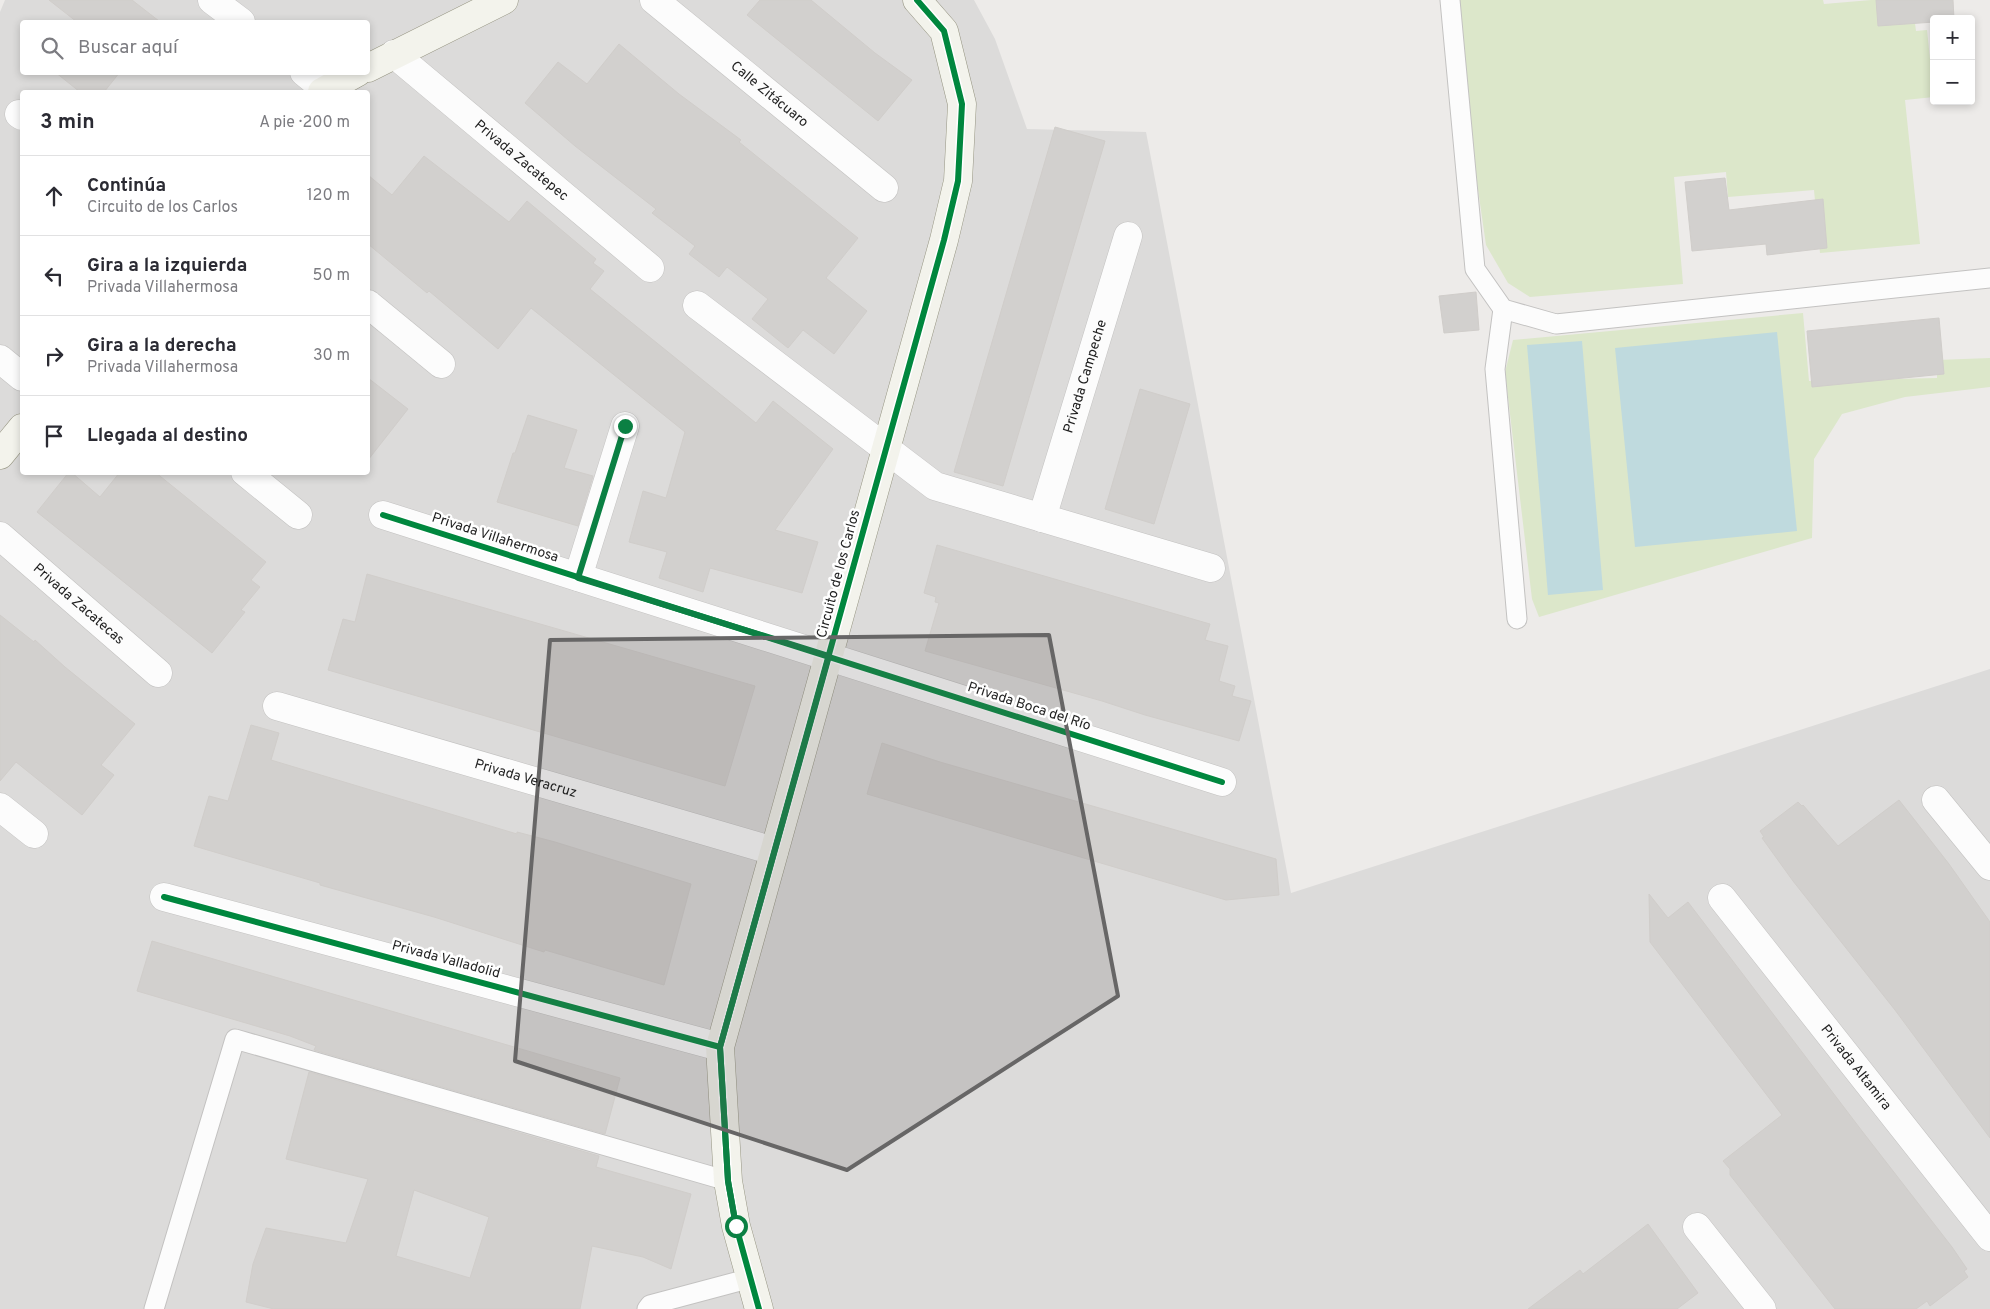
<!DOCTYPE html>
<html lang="es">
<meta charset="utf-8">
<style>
:root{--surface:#fff;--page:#f2f2f3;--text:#2b2b33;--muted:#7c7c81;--line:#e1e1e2}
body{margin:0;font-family:Overpass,sans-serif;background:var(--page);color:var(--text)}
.controls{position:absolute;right:15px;top:15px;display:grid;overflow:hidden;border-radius:5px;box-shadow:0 2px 8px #0003}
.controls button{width:45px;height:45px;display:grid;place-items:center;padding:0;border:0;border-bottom:1px solid var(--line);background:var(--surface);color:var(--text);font:25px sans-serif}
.stop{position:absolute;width:15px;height:15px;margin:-11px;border:4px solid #0b8043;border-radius:50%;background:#fff}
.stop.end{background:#0b8043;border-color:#fff;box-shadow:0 1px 5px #0008}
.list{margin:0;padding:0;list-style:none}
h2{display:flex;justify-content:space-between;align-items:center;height:65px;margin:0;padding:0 20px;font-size:21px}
h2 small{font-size:16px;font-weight:400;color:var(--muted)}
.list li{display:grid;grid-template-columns:32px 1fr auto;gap:15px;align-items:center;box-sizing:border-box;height:80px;padding:0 20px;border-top:1px solid var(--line)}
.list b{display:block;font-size:19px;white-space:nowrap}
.list p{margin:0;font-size:16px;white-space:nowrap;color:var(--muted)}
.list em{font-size:16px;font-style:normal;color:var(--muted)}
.icon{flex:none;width:28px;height:28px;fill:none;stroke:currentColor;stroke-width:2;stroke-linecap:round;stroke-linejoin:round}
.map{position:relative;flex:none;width:1990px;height:1309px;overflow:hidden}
.search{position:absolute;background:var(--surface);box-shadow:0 2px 8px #0003;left:20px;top:20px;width:350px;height:55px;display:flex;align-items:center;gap:12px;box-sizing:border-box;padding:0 18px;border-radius:5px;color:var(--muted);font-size:19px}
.panel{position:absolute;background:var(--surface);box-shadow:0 2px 8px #0003;left:20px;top:90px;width:350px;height:385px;border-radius:5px}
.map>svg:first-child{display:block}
.residential{fill:#dcdbda;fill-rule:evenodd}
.grass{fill:#dce7ca}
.water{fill:#bfdade}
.building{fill:#d2d0ce;stroke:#d0cdca;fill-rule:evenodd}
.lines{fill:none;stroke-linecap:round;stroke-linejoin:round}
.lane-casing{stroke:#c3c2c1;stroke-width:21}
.street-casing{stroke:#c3c2c1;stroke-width:29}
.secondary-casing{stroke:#969582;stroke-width:29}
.lane{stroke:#fcfcfc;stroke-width:19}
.street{stroke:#fcfcfc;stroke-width:28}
.secondary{stroke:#f3f3ec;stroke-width:28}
.cycleway-casing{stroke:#fff;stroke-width:9}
.cycleway{stroke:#00873e;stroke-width:6}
.route{stroke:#0b8043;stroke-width:6}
.marked{fill:#676666;fill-opacity:0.2;stroke:#676666;stroke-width:4;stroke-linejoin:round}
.labels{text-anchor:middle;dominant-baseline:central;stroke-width:5;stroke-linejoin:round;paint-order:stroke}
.street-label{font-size:14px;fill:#1f1f1f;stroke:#fff}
</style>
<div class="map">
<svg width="1990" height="1309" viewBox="0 0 1990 1309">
<rect width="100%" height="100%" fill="#edebe9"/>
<!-- residential -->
<path class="residential" d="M 5,0 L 974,0 L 995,39 L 1027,129 L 1146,132 L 1291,893 L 1990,669 L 1990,1309 L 0,1309 L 0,12 ZM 22,22 L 368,22 L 368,72 L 22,72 ZM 22,92 L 368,92 L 368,472 L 22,472 Z"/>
<!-- grass -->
<g class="grass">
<path d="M 1454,0 L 1823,0 L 1824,4 L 1871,0 L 1912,0 L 1916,31 L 1927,30 L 1934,97 L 1905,100 L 1920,244 L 1820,253 L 1814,190 L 1728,197 L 1726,172 L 1674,177 L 1683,284 L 1530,297 L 1508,283 L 1486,245 L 1452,9 Z"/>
<path d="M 1803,313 L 1809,381 L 1937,378 L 1937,360 L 1990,358 L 1990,387 L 1905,397 L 1842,414 L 1814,459 L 1812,538 L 1539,617 L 1532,599 L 1505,372 L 1513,340 Z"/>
</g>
<!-- water -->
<g class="water">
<path d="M 1777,332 L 1797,531 L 1635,547 L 1615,348 Z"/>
<path d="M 1582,341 L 1603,590 L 1548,595 L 1527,345 Z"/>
</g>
<!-- building -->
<g class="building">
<path d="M 49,0 L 132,0 L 159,21 L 77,22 Z"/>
<path d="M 760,0 L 811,0 L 875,53 L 912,80 L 878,121 L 747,15 Z"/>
<path d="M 1876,0 L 1953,0 L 1954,19 L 1934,19 L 1934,22 L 1878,26 Z"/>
<path d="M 619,44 L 679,94 L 741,140 L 739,142 L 858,238 L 826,278 L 867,311 L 834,354 L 803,330 L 788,348 L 752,319 L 768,299 L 727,267 L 719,277 L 689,254 L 695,246 L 652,213 L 656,209 L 575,146 L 525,103 L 558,62 L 587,84 Z"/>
<path d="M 55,72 L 120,72 L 104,92 L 80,92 Z"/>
<path d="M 1055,127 L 1105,141 L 1003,486 L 954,472 Z"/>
<path d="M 424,156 L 509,222 L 527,201 L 596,259 L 593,263 L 604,271 L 590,289 L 756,423 L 773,401 L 833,449 L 775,530 L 818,542 L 802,593 L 710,568 L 703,592 L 659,578 L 667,552 L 629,542 L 643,491 L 666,498 L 685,432 L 531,308 L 498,349 L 429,291 L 427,293 L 368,244 L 368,175 L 392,195 Z"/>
<path d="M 1725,178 L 1729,210 L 1823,199 L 1827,248 L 1767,255 L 1766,244 L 1692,251 L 1685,182 Z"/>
<path d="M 1476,292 L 1479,330 L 1444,333 L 1439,296 Z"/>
<path d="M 1939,318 L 1944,374 L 1812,387 L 1807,331 Z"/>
<path d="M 368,378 L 408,409 L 368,460 Z"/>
<path d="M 1140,389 L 1190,404 L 1154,524 L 1105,509 Z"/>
<path d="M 528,415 L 577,430 L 564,468 L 593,476 L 578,526 L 497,502 L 513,453 L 515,453 Z"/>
<path d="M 69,472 L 71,472 L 100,497 L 120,472 L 155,472 L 266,562 L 251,580 L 260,587 L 241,610 L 245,612 L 212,653 L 37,512 Z"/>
<path d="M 937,545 L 1210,624 L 1205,640 L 1228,646 L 1219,681 L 1235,686 L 1232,696 L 1251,701 L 1239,741 L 1145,715 L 1102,701 L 925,651 L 939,603 L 935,602 L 936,597 L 924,593 Z"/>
<path d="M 367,574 L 755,686 L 725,786 L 328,670 L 343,619 L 355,622 Z"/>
<path d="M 0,615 L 34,642 L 35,640 L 65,667 L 135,724 L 101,765 L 114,775 L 82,815 L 16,762 L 0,781 Z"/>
<path d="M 251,725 L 279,733 L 271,760 L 517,834 L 517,832 L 555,842 L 691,884 L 664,985 L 545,950 L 544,952 L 434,917 L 320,885 L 320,883 L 194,846 L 209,796 L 228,801 Z"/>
<path d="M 882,743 L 940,762 L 1276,859 L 1279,895 L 1226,900 L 867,794 Z"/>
<path d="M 1899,800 L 1949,864 L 1990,922 L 1990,1138 L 1895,1010 L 1793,881 L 1762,838 L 1764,837 L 1760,831 L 1798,802 L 1802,806 L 1803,805 L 1838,846 Z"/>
<path d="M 1649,894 L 1668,918 L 1688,902 L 1862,1131 L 1952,1247 L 1967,1269 L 1964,1271 L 1968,1277 L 1930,1306 L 1927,1301 L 1916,1309 L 1835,1309 L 1730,1175 L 1730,1169 L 1723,1161 L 1782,1115 L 1650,942 Z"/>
<path d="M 152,941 L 620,1078 L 605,1134 L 314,1050 L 316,1046 L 290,1036 L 137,991 Z"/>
<path d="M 309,1072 L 599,1156 L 596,1167 L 691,1194 L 671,1269 L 643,1257 L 592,1246 L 580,1309 L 274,1309 L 246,1302 L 253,1264 L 266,1228 L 346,1243 L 368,1179 L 286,1159 ZM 414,1190 L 489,1217 L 470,1278 L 396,1256 Z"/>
<path d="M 1648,1224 L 1698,1293 L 1677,1309 L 1528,1309 L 1580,1270 L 1583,1274 Z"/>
</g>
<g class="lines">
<defs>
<g id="lane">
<path d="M 1450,0 L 1475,269 L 1503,309 L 1556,324 L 1990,278"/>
<path d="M 1503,309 L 1495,369 L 1517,619"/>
<path d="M 154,1309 L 235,1039 L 728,1181"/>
<path d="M 647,1309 L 650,1305 L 751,1278"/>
</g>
<g id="street">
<path d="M 212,0 L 241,22"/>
<path id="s1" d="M 654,0 L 884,188"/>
<path id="s2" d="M 394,54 L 650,268"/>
<path d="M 304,72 L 325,89"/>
<path d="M 19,114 L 22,116"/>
<path d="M 368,304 L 441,364"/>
<path d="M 697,305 L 935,486 L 1211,568"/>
<path d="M 0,359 L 22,377"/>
<path d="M 245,472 L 298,515"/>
<path d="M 383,515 L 1222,782"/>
<path id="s3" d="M 1042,518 L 1128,236"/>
<path id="s4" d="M 0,536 L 158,673"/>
<path d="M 578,577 L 625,426"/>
<path id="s5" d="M 277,706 L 774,851"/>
<path d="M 1936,800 L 1990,866"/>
<path d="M 0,807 L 34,834"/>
<path d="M 164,897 L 720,1047"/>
<path id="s6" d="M 1722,898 L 1990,1237"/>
<path d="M 1697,1227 L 1762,1309"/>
</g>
<g id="secondary">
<path d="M 368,68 L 504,0"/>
<path d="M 322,92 L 358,72"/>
<path d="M 0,455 L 22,428"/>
<path d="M 759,1309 L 736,1226 L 728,1181 L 720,1047 L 944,240 L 958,181 L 962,104 L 944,31 L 917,0"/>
</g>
</defs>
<!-- lane casing -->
<use href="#lane" class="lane-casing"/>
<!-- street casing -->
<use href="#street" class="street-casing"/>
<!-- secondary casing -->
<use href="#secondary" class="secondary-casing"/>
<!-- lane -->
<use href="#lane" class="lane"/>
<!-- street -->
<use href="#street" class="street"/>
<!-- secondary -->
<use href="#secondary" class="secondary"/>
<defs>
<g id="cycleway">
<path d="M 383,515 L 1222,782"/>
<path d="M 164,897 L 720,1047"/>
<path d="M 759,1309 L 736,1226 L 728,1181 L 720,1047 L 944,240 L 958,181 L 962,104 L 944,31 L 917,0"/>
</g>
</defs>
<!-- cycleway casing -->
<use href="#cycleway" class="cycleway-casing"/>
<!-- cycleway -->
<use href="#cycleway" class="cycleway"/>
</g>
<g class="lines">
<!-- route -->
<path class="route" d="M 625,426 L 578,578 L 829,656 L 720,1047 L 728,1181 L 736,1226"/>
</g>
<!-- marked area -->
<path class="marked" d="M 1049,635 L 1118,996 L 847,1170 L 515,1061 L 550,640 Z"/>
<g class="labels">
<!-- street labels -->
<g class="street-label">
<text stroke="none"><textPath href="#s1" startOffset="149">Calle Zitácuaro</textPath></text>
<text stroke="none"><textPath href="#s2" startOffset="166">Privada Zacatepec</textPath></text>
<text stroke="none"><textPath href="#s3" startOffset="148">Privada Campeche</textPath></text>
<text transform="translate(495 538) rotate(18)">Privada Villahermosa</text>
<text transform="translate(839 574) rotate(-75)">Circuito de los Carlos</text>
<text stroke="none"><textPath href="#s4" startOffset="104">Privada Zacatecas</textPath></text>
<text transform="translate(1029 707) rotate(18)">Privada Boca del Río</text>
<text stroke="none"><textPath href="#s5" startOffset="259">Privada Veracruz</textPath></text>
<text transform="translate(446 960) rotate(15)">Privada Valladolid</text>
<text stroke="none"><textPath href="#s6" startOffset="216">Privada Altamira</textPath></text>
</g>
</g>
</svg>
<div class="controls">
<button>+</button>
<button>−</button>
</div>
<div class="stop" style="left:736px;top:1226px"></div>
<div class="stop end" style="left:625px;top:426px"></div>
<div class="search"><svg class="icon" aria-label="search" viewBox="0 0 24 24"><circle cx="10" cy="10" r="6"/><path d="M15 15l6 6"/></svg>Buscar aquí</div>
<section class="panel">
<h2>3 min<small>A pie · 200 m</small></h2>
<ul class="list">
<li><svg class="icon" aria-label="ahead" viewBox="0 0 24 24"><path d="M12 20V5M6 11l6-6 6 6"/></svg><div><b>Continúa</b><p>Circuito de los Carlos</p></div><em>120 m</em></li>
<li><svg class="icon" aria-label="left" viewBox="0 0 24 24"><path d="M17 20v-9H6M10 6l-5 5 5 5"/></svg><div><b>Gira a la izquierda</b><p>Privada Villahermosa</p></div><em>50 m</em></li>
<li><svg class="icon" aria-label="right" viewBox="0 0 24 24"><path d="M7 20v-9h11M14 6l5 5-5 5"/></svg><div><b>Gira a la derecha</b><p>Privada Villahermosa</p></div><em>30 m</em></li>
<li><svg class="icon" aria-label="arrive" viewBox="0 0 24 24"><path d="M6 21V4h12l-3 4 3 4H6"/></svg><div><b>Llegada al destino</b></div></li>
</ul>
</section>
</div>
